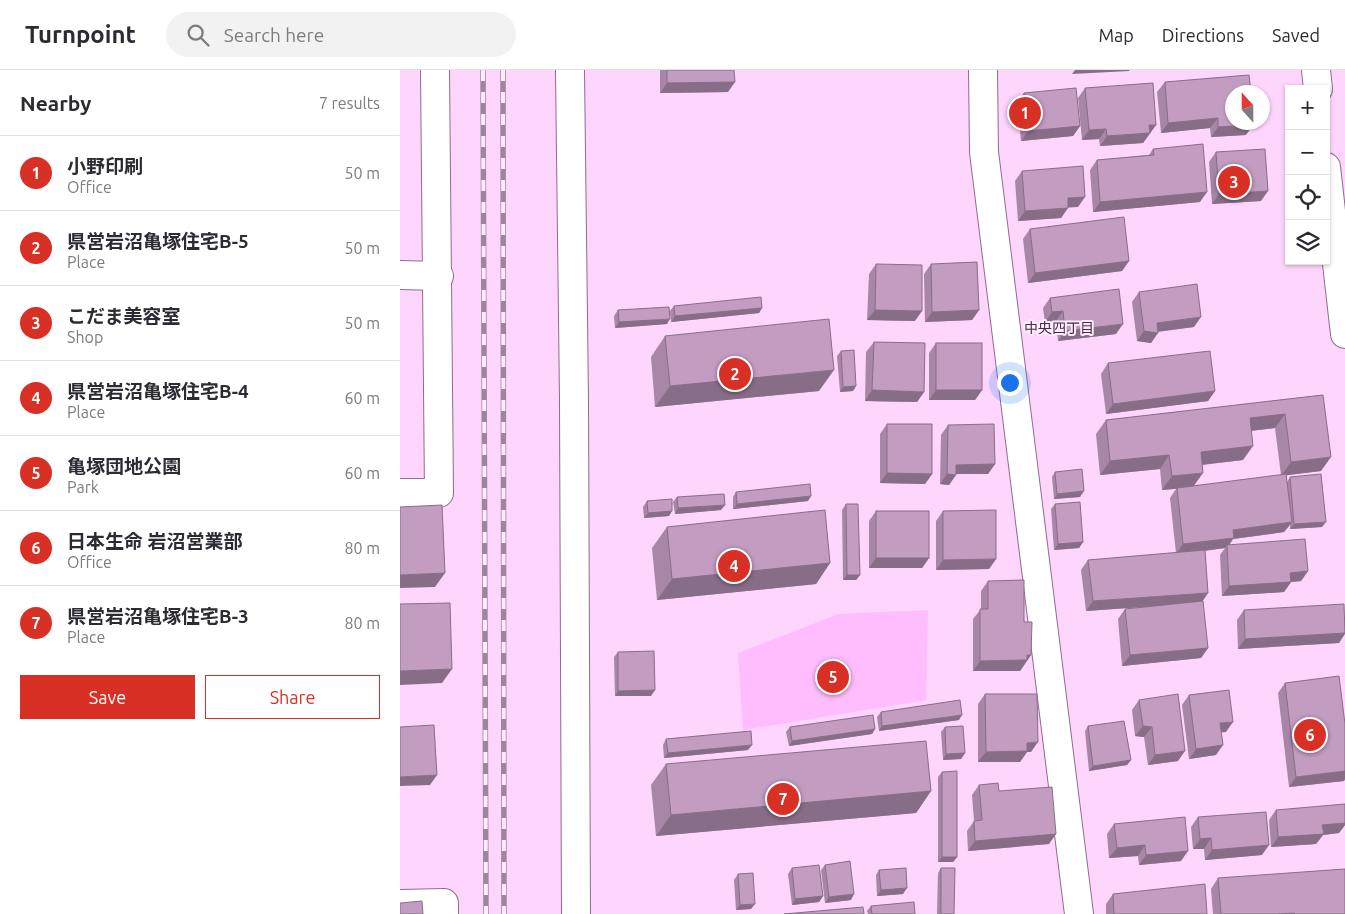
<!DOCTYPE html>
<meta charset="utf-8">
<style>
:root{--surface:#fff;--page:#f2f2f3;--text:#2b2b33;--muted:#7c7c81;--line:#e1e1e2;--accent:#d93025}
body{margin:0;font-family:Ubuntu,"Noto Sans JP",sans-serif;background:var(--page);color:var(--text)}
.controls{position:absolute;right:15px;top:15px;display:grid;overflow:hidden;border-radius:0px;box-shadow:0 1px 4px #0004}
.controls button{width:45px;height:45px;display:grid;place-items:center;padding:0;border:0;border-bottom:1px solid var(--line);background:var(--surface);color:var(--text);font:25px sans-serif}
.compass{position:absolute;left:825px;top:15px;width:45px;height:45px;border-radius:50%;background:var(--surface);box-shadow:0 1px 4px #0004;rotate:339deg}
.you{position:absolute;left:609px;top:312px;width:18px;height:18px;margin:-12px;border:4px solid #fff;border-radius:50%;background:#1a73e8;box-shadow:0 0 0 8px #1a73e833}
.badge{display:grid;place-items:center;width:32px;height:32px;border-radius:50%;background:var(--accent);color:#fff;font-size:16px;font-weight:700}
.pin{position:absolute;translate:-50% -50%;border:2px solid #fff;box-shadow:0 1px 5px #0006}
.list{margin:0;padding:0;list-style:none}
h2{display:flex;justify-content:space-between;align-items:center;height:65px;margin:0;padding:0 20px;font-size:21px}
h2 small{font-size:16px;font-weight:400;color:var(--muted)}
.list li{display:grid;grid-template-columns:32px 1fr auto;gap:15px;align-items:center;box-sizing:border-box;height:75px;padding:0 20px;border-top:1px solid var(--line)}
.list b{display:block;font-size:19px;white-space:nowrap}
.list p{margin:0;font-size:16px;white-space:nowrap;color:var(--muted)}
.list em{font-size:16px;font-style:normal;color:var(--muted)}
.actions{display:flex;gap:10px;padding:15px 20px}
.actions a{flex:1;padding:11px 0;border:1px solid var(--accent);border-radius:0px;text-align:center;font-size:18px;color:var(--accent)}
.actions .main{background:var(--accent);color:#fff}
.icon{flex:none;width:28px;height:28px;fill:none;stroke:currentColor;stroke-width:2;stroke-linecap:round;stroke-linejoin:round}
.map{position:relative;flex:none;width:945px;height:844px;overflow:hidden}
header{display:flex;align-items:center;gap:30px;box-sizing:border-box;height:70px;padding:0 25px;background:var(--surface);border-bottom:1px solid var(--line)}
header strong{font-size:24px}
nav{display:flex;gap:28px;margin-inline-start:auto;font-size:18px}
.search{width:350px;height:45px;background:var(--page);display:flex;align-items:center;gap:12px;box-sizing:border-box;padding:0 18px;border-radius:28px;color:var(--muted);font-size:19px}
main{display:flex}
aside{flex:1;background:var(--surface)}
.map>svg:first-child{display:block}
.green{fill:#ffbdfd}
.lines{fill:none;stroke-linecap:round;stroke-linejoin:round}
.minor-casing{stroke:#906b8f;stroke-width:30}
.minor{stroke:#fff;stroke-width:28}
.rail-casing{stroke:#a0839f;stroke-width:5.5}
.rail{stroke:#fcecfc;stroke-width:4;stroke-dasharray:11;stroke-linecap:butt}
.wall{fill:#a886a7;fill-rule:evenodd}
.shaded-wall{fill:#886d88}
.building{fill:#c39cc2;stroke:#886d88}
.labels{text-anchor:middle;dominant-baseline:central;stroke-width:4;stroke-linejoin:round;paint-order:stroke}
.neighbourhood-label{font-size:14px;fill:#492848;stroke:#fcecfc}
</style>
<header>
<strong>Turnpoint</strong>
<div class="search"><svg class="icon" aria-label="search" viewBox="0 0 24 24"><circle cx="10" cy="10" r="6"/><path d="M15 15l6 6"/></svg>Search here</div>
<nav><a>Map</a><a>Directions</a><a>Saved</a></nav>
</header>
<main>
<aside>
<h2>Nearby<small>7 results</small></h2>
<ul class="list">
<li><span class="badge">1</span><div><b>小野印刷</b><p>Office</p></div><em>50 m</em></li>
<li><span class="badge">2</span><div><b>県営岩沼亀塚住宅B-5</b><p>Place</p></div><em>50 m</em></li>
<li><span class="badge">3</span><div><b>こだま美容室</b><p>Shop</p></div><em>50 m</em></li>
<li><span class="badge">4</span><div><b>県営岩沼亀塚住宅B-4</b><p>Place</p></div><em>60 m</em></li>
<li><span class="badge">5</span><div><b>亀塚団地公園</b><p>Park</p></div><em>60 m</em></li>
<li><span class="badge">6</span><div><b>日本生命 岩沼営業部</b><p>Office</p></div><em>80 m</em></li>
<li><span class="badge">7</span><div><b>県営岩沼亀塚住宅B-3</b><p>Place</p></div><em>80 m</em></li>
</ul>
<div class="actions"><a class="main">Save</a><a>Share</a></div>
</aside>
<div class="map">
<svg width="945" height="844" viewBox="0 0 945 844">
<rect width="100%" height="100%" fill="#fed5fd"/>
<!-- green -->
<path class="green" d="M 528,540 L 526,630 L 343,660 L 338,583 L 439,544 Z"/>
<g class="lines">
<defs>
<g id="minor">
<path d="M 170,0 L 174,331 L 176,844"/>
<path d="M 583,0 L 584,82 L 679,844"/>
<path d="M 916,0 L 918,19"/>
<path d="M 926,97 L 945,264"/>
<path d="M 0,205 L 39,206"/>
<path d="M 0,423 L 39,423 L 35,0"/>
<path d="M 0,834 L 44,833 L 44,844"/>
</g>
</defs>
<!-- minor casing -->
<use href="#minor" class="minor-casing"/>
<!-- minor -->
<use href="#minor" class="minor"/>
<defs>
<g id="rail">
<path d="M 83,0 L 86,844"/>
<path d="M 103,0 L 104,844"/>
</g>
</defs>
<!-- rail casing -->
<use href="#rail" class="rail-casing"/>
<!-- rail -->
<use href="#rail" class="rail"/>
</g>
<!-- wall -->
<g class="wall">
<path d="M 260,0 L 334,0 L 328,22 L 260,23 Z"/>
<path d="M 765,12 L 846,65 L 811,67 L 810,58 L 761,63 L 757,22 Z"/>
<path d="M 685,18 L 756,55 L 743,73 L 700,76 L 699,69 L 682,70 L 678,28 Z"/>
<path d="M 624,23 L 680,56 L 673,66 L 621,71 L 617,33 Z"/>
<path d="M 753,79 L 800,132 L 693,142 L 690,100 L 697,90 L 749,85 Z"/>
<path d="M 816,82 L 861,131 L 812,134 L 809,92 Z"/>
<path d="M 622,101 L 678,137 L 668,137 L 661,148 L 618,151 L 615,111 Z"/>
<path d="M 630,159 L 729,191 L 722,201 L 628,213 L 623,169 Z"/>
<path d="M 476,194 L 515,251 L 467,250 L 469,204 Z"/>
<path d="M 531,194 L 579,240 L 572,250 L 525,252 L 524,204 Z"/>
<path d="M 739,222 L 794,257 L 758,262 L 751,273 L 737,271 L 732,232 Z"/>
<path d="M 650,228 L 716,264 L 658,271 L 656,251 L 645,252 L 643,238 Z"/>
<path d="M 274,236 L 362,238 L 359,243 L 271,252 L 270,241 Z"/>
<path d="M 218,240 L 267,254 L 215,258 L 214,246 Z"/>
<path d="M 265,266 L 419,321 L 255,337 L 251,287 Z"/>
<path d="M 474,272 L 524,322 L 517,332 L 465,331 L 466,282 Z"/>
<path d="M 536,273 L 582,320 L 575,330 L 529,330 L 529,283 Z"/>
<path d="M 441,281 L 456,316 L 453,321 L 440,322 L 437,286 Z"/>
<path d="M 708,293 L 815,321 L 808,331 L 706,344 L 701,304 Z"/>
<path d="M 923,325 L 921,401 L 886,405 L 887,412 L 890,407 L 922,457 L 890,459 L 890,455 L 884,462 L 833,469 L 829,475 L 908,501 L 901,511 L 891,512 L 884,522 L 822,526 L 820,485 L 825,478 L 805,481 L 808,523 L 802,532 L 808,578 L 801,588 L 722,596 L 718,549 L 725,539 L 754,536 L 686,541 L 681,500 L 688,490 L 776,483 L 770,428 L 776,419 L 762,420 L 760,399 L 700,405 L 696,364 L 706,350 ZM 875,358 L 881,405 L 794,416 L 802,395 L 843,390 L 851,361 Z"/>
<path d="M 487,354 L 532,404 L 525,414 L 480,413 L 480,364 Z"/>
<path d="M 548,355 L 595,394 L 588,404 L 556,404 L 549,415 L 540,414 L 541,365 Z"/>
<path d="M 655,402 L 680,427 L 654,429 L 652,407 Z"/>
<path d="M 336,422 L 408,431 L 333,439 L 333,427 Z"/>
<path d="M 277,427 L 321,440 L 275,444 L 273,432 Z"/>
<path d="M 247,431 L 272,441 L 269,446 L 244,448 L 243,437 Z"/>
<path d="M 446,434 L 460,505 L 456,510 L 443,510 L 442,440 Z"/>
<path d="M 655,434 L 683,472 L 679,478 L 654,480 L 651,439 Z"/>
<path d="M 476,441 L 529,488 L 522,498 L 469,498 L 469,451 Z"/>
<path d="M 543,441 L 596,489 L 589,499 L 536,500 L 536,451 Z"/>
<path d="M 267,457 L 430,493 L 416,514 L 257,530 L 252,478 Z"/>
<path d="M 588,511 L 624,552 L 631,585 L 620,601 L 573,601 L 573,549 L 581,539 L 581,521 Z"/>
<path d="M 844,540 L 945,551 L 945,564 L 939,573 L 838,579 L 837,550 Z"/>
<path d="M 218,582 L 251,626 L 215,626 L 214,587 Z"/>
<path d="M 885,613 L 945,654 L 945,709 L 944,711 L 889,717 L 878,623 Z"/>
<path d="M 585,624 L 631,682 L 627,682 L 620,692 L 578,692 L 578,634 Z"/>
<path d="M 789,625 L 826,662 L 821,662 L 816,685 L 789,689 L 782,635 Z"/>
<path d="M 739,630 L 778,691 L 748,695 L 744,667 L 735,666 L 732,640 Z"/>
<path d="M 481,642 L 559,650 L 479,661 L 477,647 Z"/>
<path d="M 688,656 L 731,690 L 727,695 L 689,701 L 685,661 Z"/>
<path d="M 390,657 L 475,659 L 472,664 L 389,676 L 386,662 Z"/>
<path d="M 545,657 L 565,683 L 561,689 L 543,690 L 541,662 Z"/>
<path d="M 266,669 L 348,680 L 264,688 L 263,675 Z"/>
<path d="M 266,694 L 531,721 L 516,743 L 256,766 L 251,715 Z"/>
<path d="M 542,702 L 557,787 L 553,792 L 538,792 L 538,707 Z"/>
<path d="M 579,715 L 599,721 L 649,774 L 568,781 L 567,761 L 574,751 L 572,725 Z"/>
<path d="M 945,739 L 945,755 L 939,763 L 923,765 L 916,774 L 871,777 L 869,750 L 876,740 Z"/>
<path d="M 798,747 L 862,785 L 805,790 L 804,779 L 793,779 L 791,757 Z"/>
<path d="M 714,754 L 781,791 L 739,795 L 738,786 L 709,788 L 707,764 Z"/>
<path d="M 425,795 L 451,830 L 425,833 L 421,800 Z"/>
<path d="M 392,798 L 423,826 L 419,832 L 392,835 L 388,804 Z"/>
<path d="M 541,798 L 554,844 L 537,844 L 538,803 Z"/>
<path d="M 479,800 L 503,824 L 477,826 L 476,805 Z"/>
<path d="M 338,804 L 351,839 L 336,840 L 334,810 Z"/>
<path d="M 818,808 L 945,844 L 813,844 L 811,819 Z"/>
<path d="M 713,824 L 807,844 L 706,844 L 706,834 Z"/>
<path d="M 471,836 L 515,844 L 468,844 L 467,841 Z"/>
</g>
<!-- shaded-wall -->
<g class="shaded-wall">
<path d="M 675,0 L 730,0 L 729,1 L 672,4 Z"/>
<path d="M 335,12 L 328,22 L 260,23 L 267,13 Z"/>
<path d="M 818,48 L 810,58 L 761,63 L 768,53 Z"/>
<path d="M 749,55 L 756,55 L 743,73 L 700,76 L 707,66 Z"/>
<path d="M 853,55 L 846,65 L 811,67 L 818,57 Z"/>
<path d="M 680,56 L 673,66 L 621,71 L 628,61 Z"/>
<path d="M 706,59 L 699,69 L 682,70 L 689,60 Z"/>
<path d="M 868,121 L 861,131 L 812,134 L 819,124 Z"/>
<path d="M 807,122 L 800,132 L 693,142 L 700,132 Z"/>
<path d="M 685,127 L 678,137 L 661,138 L 668,128 Z"/>
<path d="M 668,138 L 661,148 L 618,151 L 625,141 Z"/>
<path d="M 729,191 L 722,201 L 628,213 L 635,203 Z"/>
<path d="M 362,238 L 359,243 L 271,252 L 275,246 Z"/>
<path d="M 475,240 L 522,241 L 515,251 L 467,250 Z"/>
<path d="M 579,240 L 572,250 L 525,252 L 532,242 Z"/>
<path d="M 663,241 L 656,251 L 645,252 L 652,242 Z"/>
<path d="M 801,247 L 794,257 L 753,262 L 758,263 L 751,273 L 737,271 L 744,261 L 757,253 Z"/>
<path d="M 270,249 L 267,254 L 215,258 L 219,252 Z"/>
<path d="M 723,254 L 716,264 L 658,271 L 665,261 Z"/>
<path d="M 434,300 L 419,321 L 255,337 L 270,316 Z"/>
<path d="M 456,316 L 453,321 L 440,322 L 443,317 Z"/>
<path d="M 472,320 L 524,322 L 517,332 L 465,331 Z"/>
<path d="M 536,320 L 582,320 L 575,330 L 529,330 Z"/>
<path d="M 815,321 L 808,331 L 706,344 L 713,334 Z"/>
<path d="M 885,344 L 875,358 L 840,362 L 850,348 Z"/>
<path d="M 853,376 L 843,390 L 791,396 L 801,382 Z"/>
<path d="M 769,385 L 760,399 L 700,405 L 710,391 Z"/>
<path d="M 931,387 L 921,401 L 881,406 L 891,392 Z"/>
<path d="M 595,394 L 588,404 L 554,404 L 556,405 L 549,415 L 540,414 L 547,404 L 556,395 Z"/>
<path d="M 487,403 L 532,404 L 525,414 L 480,413 Z"/>
<path d="M 803,403 L 793,417 L 762,420 L 772,406 Z"/>
<path d="M 684,421 L 680,427 L 654,429 L 657,424 Z"/>
<path d="M 411,426 L 408,431 L 333,439 L 337,434 Z"/>
<path d="M 325,435 L 321,440 L 275,444 L 278,438 Z"/>
<path d="M 272,441 L 269,446 L 244,448 L 248,443 Z"/>
<path d="M 892,452 L 884,462 L 833,469 L 827,478 L 827,475 L 825,478 L 776,484 L 783,474 L 833,460 Z"/>
<path d="M 926,452 L 922,457 L 890,459 L 894,454 Z"/>
<path d="M 683,472 L 679,478 L 654,480 L 658,474 Z"/>
<path d="M 476,488 L 529,488 L 522,498 L 469,498 Z"/>
<path d="M 596,489 L 589,499 L 536,500 L 543,490 Z"/>
<path d="M 430,493 L 416,514 L 257,530 L 272,509 Z"/>
<path d="M 908,501 L 901,511 L 891,512 L 884,522 L 822,526 L 829,516 L 890,503 Z"/>
<path d="M 45,503 L 35,517 L 0,518 L 0,505 Z"/>
<path d="M 447,505 L 460,505 L 456,510 L 443,510 Z"/>
<path d="M 808,523 L 801,533 L 686,541 L 693,531 Z"/>
<path d="M 945,563 L 939,573 L 838,579 L 845,569 Z"/>
<path d="M 808,578 L 801,588 L 722,596 L 730,585 Z"/>
<path d="M 631,585 L 620,601 L 573,601 L 580,591 Z"/>
<path d="M 52,599 L 42,613 L 0,615 L 0,601 Z"/>
<path d="M 255,620 L 251,626 L 215,626 L 218,621 Z"/>
<path d="M 562,645 L 559,650 L 479,661 L 482,656 Z"/>
<path d="M 833,652 L 826,662 L 813,663 L 820,653 Z"/>
<path d="M 743,656 L 752,657 L 744,667 L 735,666 Z"/>
<path d="M 475,659 L 472,664 L 389,676 L 392,671 Z"/>
<path d="M 638,672 L 631,682 L 627,682 L 620,692 L 578,692 L 586,682 L 627,673 Z"/>
<path d="M 352,675 L 348,680 L 264,688 L 268,683 Z"/>
<path d="M 823,675 L 816,685 L 789,689 L 796,679 Z"/>
<path d="M 785,681 L 778,691 L 748,695 L 755,685 Z"/>
<path d="M 565,683 L 561,689 L 543,690 L 546,684 Z"/>
<path d="M 731,690 L 727,695 L 689,701 L 693,696 Z"/>
<path d="M 945,701 L 945,709 L 944,711 L 889,717 L 896,707 Z"/>
<path d="M 37,705 L 30,715 L 0,716 L 0,707 Z"/>
<path d="M 531,721 L 516,743 L 256,766 L 271,745 Z"/>
<path d="M 945,753 L 945,755 L 939,763 L 923,765 L 916,774 L 871,777 L 878,767 L 922,755 Z"/>
<path d="M 656,764 L 649,774 L 568,781 L 575,771 Z"/>
<path d="M 811,768 L 804,779 L 793,779 L 800,769 Z"/>
<path d="M 745,775 L 738,786 L 709,788 L 717,778 Z"/>
<path d="M 869,775 L 862,785 L 805,790 L 812,780 Z"/>
<path d="M 788,781 L 781,791 L 739,795 L 746,785 Z"/>
<path d="M 542,787 L 557,787 L 553,792 L 538,792 Z"/>
<path d="M 507,818 L 503,824 L 477,826 L 481,820 Z"/>
<path d="M 454,824 L 451,830 L 425,833 L 429,827 Z"/>
<path d="M 423,826 L 419,832 L 392,835 L 395,829 Z"/>
<path d="M 355,834 L 351,839 L 336,840 L 340,835 Z"/>
</g>
<!-- building -->
<g class="building">
<path d="M 267,0 L 334,0 L 335,12 L 267,13 Z"/>
<path d="M 849,5 L 851,22 L 832,22 L 832,52 L 853,52 L 853,55 L 818,57 L 818,48 L 768,53 L 765,12 Z"/>
<path d="M 753,13 L 756,55 L 749,55 L 750,63 L 707,66 L 706,59 L 689,60 L 685,18 Z"/>
<path d="M 676,18 L 680,56 L 628,61 L 624,23 Z"/>
<path d="M 803,74 L 807,122 L 700,132 L 697,90 L 754,85 L 753,79 Z"/>
<path d="M 865,79 L 868,121 L 819,124 L 816,82 Z"/>
<path d="M 683,96 L 685,127 L 668,128 L 668,138 L 625,141 L 622,101 Z"/>
<path d="M 724,147 L 729,191 L 635,203 L 630,159 Z"/>
<path d="M 577,192 L 579,240 L 532,242 L 531,194 Z"/>
<path d="M 476,194 L 522,195 L 522,241 L 475,240 Z"/>
<path d="M 797,214 L 801,247 L 757,253 L 758,263 L 744,261 L 739,222 Z"/>
<path d="M 719,219 L 723,254 L 665,261 L 663,241 L 652,242 L 650,228 Z"/>
<path d="M 361,227 L 362,238 L 275,246 L 274,236 Z"/>
<path d="M 269,237 L 270,249 L 219,252 L 218,240 Z"/>
<path d="M 429,249 L 434,300 L 270,316 L 265,266 Z"/>
<path d="M 474,272 L 525,273 L 524,322 L 472,320 Z"/>
<rect x="536" y="273" width="46" height="47"/>
<path d="M 454,280 L 456,316 L 443,317 L 441,281 Z"/>
<path d="M 810,281 L 815,321 L 713,334 L 708,293 Z"/>
<path d="M 923,325 L 931,387 L 891,392 L 885,344 L 850,348 L 853,376 L 801,382 L 803,403 L 772,406 L 769,385 L 710,391 L 706,350 Z"/>
<path d="M 487,354 L 532,354 L 532,404 L 487,403 Z"/>
<path d="M 594,354 L 595,394 L 556,395 L 556,405 L 547,404 L 548,355 Z"/>
<path d="M 682,399 L 684,421 L 657,424 L 655,402 Z"/>
<path d="M 886,404 L 892,452 L 833,460 L 834,468 L 783,474 L 777,418 Z"/>
<path d="M 921,404 L 926,452 L 894,454 L 890,407 Z"/>
<path d="M 410,414 L 411,426 L 337,434 L 336,422 Z"/>
<path d="M 324,424 L 325,435 L 278,438 L 277,427 Z"/>
<path d="M 272,429 L 272,441 L 248,443 L 247,431 Z"/>
<path d="M 680,432 L 683,472 L 658,474 L 655,434 Z"/>
<path d="M 446,434 L 458,434 L 460,505 L 447,505 Z"/>
<path d="M 42,435 L 45,503 L 0,505 L 0,437 Z"/>
<path d="M 425,440 L 430,493 L 272,509 L 267,457 Z"/>
<path d="M 596,440 L 596,489 L 543,490 L 543,441 Z"/>
<rect x="476" y="441" width="53" height="47"/>
<path d="M 905,469 L 908,501 L 890,503 L 891,512 L 829,516 L 827,475 Z"/>
<path d="M 805,480 L 808,523 L 693,531 L 688,490 Z"/>
<path d="M 624,510 L 624,552 L 632,552 L 631,585 L 627,585 L 627,590 L 580,591 L 580,539 L 588,539 L 588,511 Z"/>
<path d="M 803,531 L 808,578 L 730,585 L 725,539 Z"/>
<path d="M 50,533 L 52,599 L 0,601 L 0,534 Z"/>
<path d="M 944,534 L 945,563 L 845,569 L 844,540 Z"/>
<path d="M 254,581 L 255,620 L 218,621 L 218,582 Z"/>
<path d="M 939,606 L 945,654 L 945,701 L 896,707 L 885,613 Z"/>
<path d="M 829,620 L 833,652 L 820,653 L 823,675 L 796,679 L 789,625 Z"/>
<path d="M 585,624 L 637,624 L 638,672 L 627,673 L 627,681 L 586,682 Z"/>
<path d="M 778,624 L 785,681 L 755,685 L 752,657 L 743,656 L 739,630 Z"/>
<path d="M 560,630 L 562,645 L 482,656 L 481,642 Z"/>
<path d="M 473,645 L 475,659 L 392,671 L 390,657 Z"/>
<path d="M 724,651 L 731,690 L 693,696 L 688,656 Z"/>
<path d="M 34,655 L 37,705 L 0,707 L 0,657 Z"/>
<path d="M 563,656 L 565,683 L 546,684 L 545,657 Z"/>
<path d="M 351,661 L 352,675 L 268,683 L 266,669 Z"/>
<path d="M 526,671 L 531,721 L 271,745 L 266,694 Z"/>
<path d="M 557,701 L 557,787 L 542,787 L 542,702 Z"/>
<path d="M 598,713 L 599,721 L 652,717 L 656,764 L 575,771 L 574,751 L 582,750 L 579,715 Z"/>
<path d="M 945,734 L 945,753 L 922,755 L 924,764 L 878,767 L 876,740 Z"/>
<path d="M 866,742 L 869,775 L 812,780 L 811,768 L 800,769 L 798,747 Z"/>
<path d="M 785,747 L 788,781 L 746,785 L 745,775 L 717,778 L 714,754 Z"/>
<path d="M 450,791 L 454,824 L 429,827 L 425,795 Z"/>
<path d="M 419,795 L 423,826 L 395,829 L 392,798 Z"/>
<path d="M 506,798 L 507,818 L 481,820 L 479,800 Z"/>
<path d="M 541,798 L 555,798 L 554,844 L 541,844 Z"/>
<path d="M 945,799 L 945,844 L 895,844 L 894,843 L 877,844 L 821,844 L 818,808 Z"/>
<path d="M 353,803 L 355,834 L 340,835 L 338,804 Z"/>
<path d="M 805,814 L 807,844 L 714,844 L 713,824 Z"/>
<path d="M 22,831 L 23,844 L 0,844 L 0,833 Z"/>
<path d="M 514,832 L 515,844 L 472,844 L 471,836 Z"/>
<path d="M 463,837 L 464,844 L 384,844 Z"/>
</g>
<g class="labels">
<!-- neighbourhood labels -->
<g class="neighbourhood-label">
<text x="659" y="258">中央四丁目</text>
</g>
</g>
</svg>
<div class="controls">
<button>+</button>
<button>−</button>
<button><svg class="icon" aria-label="locate" viewBox="0 0 24 24"><circle cx="12" cy="12" r="6"/><path d="M12 2v4M12 18v4M2 12h4M18 12h4"/></svg></button>
<button><svg class="icon" aria-label="layers" viewBox="0 0 24 24"><path d="M12 4l9 5-9 5-9-5zM3 14l9 5 9-5"/></svg></button>
</div>
<svg class="compass" viewBox="-18 -18 36 36"><path d="M0-13l5 13h-10z" fill="#e53935"/><path d="M0 13l5-13h-10z" fill="#7c7c81"/></svg>
<div class="you"></div>
<div class="pin badge" style="left:625px;top:43px">1</div>
<div class="pin badge" style="left:335px;top:304px">2</div>
<div class="pin badge" style="left:834px;top:112px">3</div>
<div class="pin badge" style="left:334px;top:496px">4</div>
<div class="pin badge" style="left:433px;top:607px">5</div>
<div class="pin badge" style="left:910px;top:665px">6</div>
<div class="pin badge" style="left:383px;top:729px">7</div>
</div>
</main>
